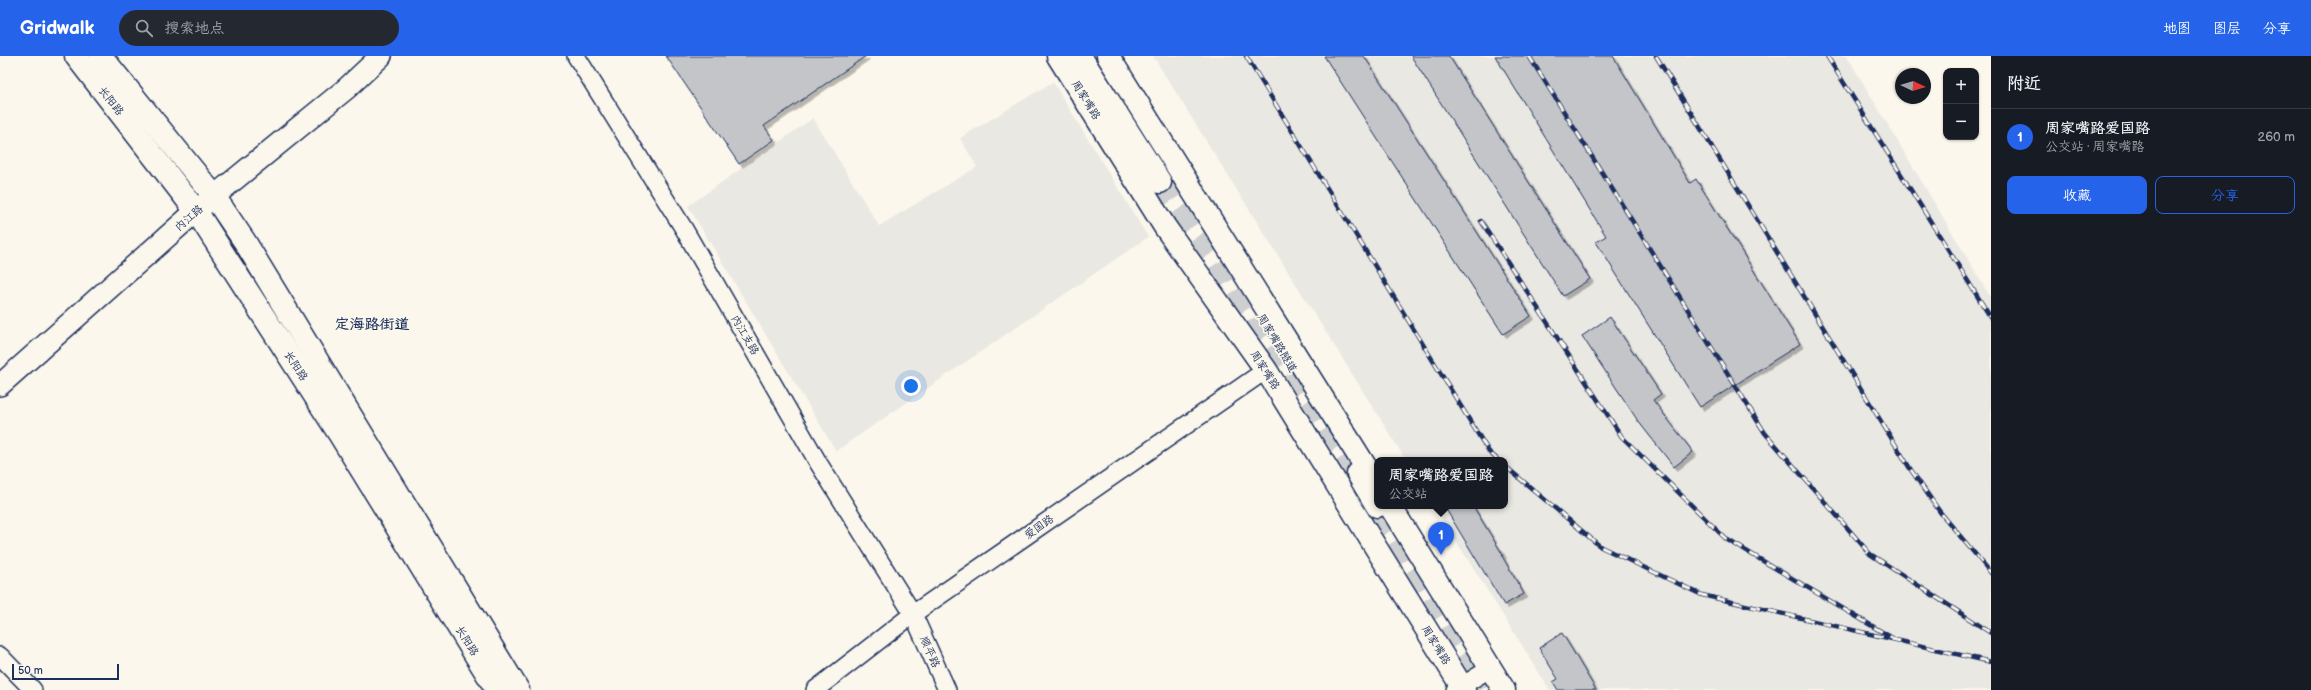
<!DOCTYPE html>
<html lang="zh">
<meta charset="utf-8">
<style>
:root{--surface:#171b24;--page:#242831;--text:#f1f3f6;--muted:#9ea1a6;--line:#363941;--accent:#2563eb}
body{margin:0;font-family:"Balsamiq Sans","LXGW WenKai TC",sans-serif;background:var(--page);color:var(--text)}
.controls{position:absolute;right:12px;top:12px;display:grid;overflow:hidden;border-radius:8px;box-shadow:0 1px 3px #0004}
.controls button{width:36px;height:36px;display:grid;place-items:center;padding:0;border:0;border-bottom:1px solid var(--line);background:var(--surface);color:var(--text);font:20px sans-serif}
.compass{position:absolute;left:1895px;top:12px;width:36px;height:36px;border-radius:50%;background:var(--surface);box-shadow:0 1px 3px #0004;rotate:94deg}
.scale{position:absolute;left:12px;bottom:10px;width:107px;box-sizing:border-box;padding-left:4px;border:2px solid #1b2f5e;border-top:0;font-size:11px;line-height:14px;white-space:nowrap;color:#1b2f5e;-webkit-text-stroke:3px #fbf7ec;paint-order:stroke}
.you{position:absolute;left:911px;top:330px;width:14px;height:14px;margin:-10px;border:3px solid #fff;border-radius:50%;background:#1a73e8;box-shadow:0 0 0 6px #1a73e833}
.badge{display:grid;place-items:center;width:26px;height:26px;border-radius:50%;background:var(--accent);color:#fff;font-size:13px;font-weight:700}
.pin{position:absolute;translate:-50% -33px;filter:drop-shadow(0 1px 2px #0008)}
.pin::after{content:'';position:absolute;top:21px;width:14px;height:12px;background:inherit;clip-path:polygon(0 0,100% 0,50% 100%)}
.popup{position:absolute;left:1374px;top:401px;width:134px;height:52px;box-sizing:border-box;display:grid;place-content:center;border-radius:8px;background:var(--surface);filter:drop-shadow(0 1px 3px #0005);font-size:13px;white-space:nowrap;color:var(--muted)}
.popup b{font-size:15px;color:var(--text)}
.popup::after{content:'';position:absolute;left:50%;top:100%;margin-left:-8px;border:8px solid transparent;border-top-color:var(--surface)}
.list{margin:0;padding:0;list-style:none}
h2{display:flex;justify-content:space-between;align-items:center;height:52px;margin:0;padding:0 16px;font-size:17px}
h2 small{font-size:13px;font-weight:400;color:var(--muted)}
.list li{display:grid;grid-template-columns:26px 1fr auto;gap:12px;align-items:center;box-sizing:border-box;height:56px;padding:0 16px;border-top:1px solid var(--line)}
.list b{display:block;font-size:15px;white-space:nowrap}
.list p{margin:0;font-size:13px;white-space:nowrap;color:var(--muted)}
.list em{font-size:13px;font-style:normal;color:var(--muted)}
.actions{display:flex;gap:8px;padding:12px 16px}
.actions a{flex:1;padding:9px 0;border:1px solid var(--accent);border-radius:8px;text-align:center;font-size:14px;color:var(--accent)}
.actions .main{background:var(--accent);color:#fff}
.icon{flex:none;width:22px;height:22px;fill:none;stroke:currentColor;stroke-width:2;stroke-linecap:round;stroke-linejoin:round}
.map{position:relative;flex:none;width:1991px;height:634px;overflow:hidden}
header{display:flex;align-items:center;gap:24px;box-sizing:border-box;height:56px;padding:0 20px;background:var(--accent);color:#fff}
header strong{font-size:19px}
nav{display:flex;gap:22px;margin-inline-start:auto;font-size:14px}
.search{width:280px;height:36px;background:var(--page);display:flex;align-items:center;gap:10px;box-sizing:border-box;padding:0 14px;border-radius:22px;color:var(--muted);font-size:15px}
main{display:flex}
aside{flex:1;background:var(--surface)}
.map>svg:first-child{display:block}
.built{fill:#eae8e2}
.building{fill:#c3c5c9;stroke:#1b2f5e;filter:url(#shadow)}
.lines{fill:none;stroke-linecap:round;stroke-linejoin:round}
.primary-tunnel{stroke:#cecfd0;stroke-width:22;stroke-dasharray:22 11;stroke-linecap:butt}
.minor-casing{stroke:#1b2f5e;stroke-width:20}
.tertiary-casing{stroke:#1b2f5e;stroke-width:24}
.secondary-casing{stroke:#1b2f5e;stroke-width:25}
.primary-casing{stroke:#1b2f5e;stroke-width:25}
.minor{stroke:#fbf7ec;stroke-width:17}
.tertiary{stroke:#fbf7ec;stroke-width:21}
.secondary{stroke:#fbf7ec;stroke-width:22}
.primary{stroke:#fbf7ec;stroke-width:22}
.rail-casing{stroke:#1b2f5e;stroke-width:4.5}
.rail{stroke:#fbf7ec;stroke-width:3;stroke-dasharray:9;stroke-linecap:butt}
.labels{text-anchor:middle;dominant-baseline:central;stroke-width:3.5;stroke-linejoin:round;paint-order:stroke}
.street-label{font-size:11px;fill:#1b2f5e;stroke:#fbf7ec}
.district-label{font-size:15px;font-weight:bold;fill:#1b2f5e;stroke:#fbf7ec}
</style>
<header>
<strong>Gridwalk</strong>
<div class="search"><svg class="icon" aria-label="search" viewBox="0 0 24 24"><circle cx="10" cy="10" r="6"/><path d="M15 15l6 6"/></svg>搜索地点</div>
<nav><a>地图</a><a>图层</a><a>分享</a></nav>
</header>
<main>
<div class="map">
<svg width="1991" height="634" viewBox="0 0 1991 634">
<defs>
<filter id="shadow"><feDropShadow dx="3.5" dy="3.5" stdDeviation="0" flood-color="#0004"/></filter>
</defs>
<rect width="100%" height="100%" fill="#fbf7ec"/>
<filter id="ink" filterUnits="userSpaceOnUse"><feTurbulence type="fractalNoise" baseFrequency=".025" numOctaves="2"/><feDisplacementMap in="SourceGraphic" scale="8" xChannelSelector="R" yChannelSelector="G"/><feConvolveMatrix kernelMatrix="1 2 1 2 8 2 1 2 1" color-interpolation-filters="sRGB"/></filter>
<g filter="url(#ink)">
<!-- built -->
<g class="built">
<path d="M 1153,0 L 1847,0 L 1991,242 L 1991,634 L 1550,634 L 1434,450 L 1505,450 L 1505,404 L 1406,404 Z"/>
<path d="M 1053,26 L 1148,181 L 836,395 L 688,150 L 813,62 L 879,170 L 977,111 L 960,82 Z"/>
</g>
<!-- building -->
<g class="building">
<path d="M 666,0 L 866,0 L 764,70 L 774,84 L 739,108 Z"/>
<path d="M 1324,0 L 1364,0 L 1531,260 L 1503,278 Z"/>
<path d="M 1411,0 L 1449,0 L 1590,223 L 1563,240 Z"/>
<path d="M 1495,0 L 1613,0 L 1690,127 L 1696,123 L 1800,288 L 1700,351 L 1596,186 L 1606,180 Z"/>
<path d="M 1610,261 L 1661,338 L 1653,344 L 1693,396 L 1674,411 L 1638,365 L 1582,280 Z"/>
<path d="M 1444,450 L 1473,450 L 1503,499 L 1502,500 L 1524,538 L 1504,549 Z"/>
<path d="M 1562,577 L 1573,595 L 1596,634 L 1558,634 L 1553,626 L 1558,623 L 1539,592 Z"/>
</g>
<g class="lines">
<!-- primary-tunnel -->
<path class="primary-tunnel" d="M 1160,126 L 1480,634"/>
<defs>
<g id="minor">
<path d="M 576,0 L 684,173 L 819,408 L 913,558 L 947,634"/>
<path d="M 0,600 L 33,634"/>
<path d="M 815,634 L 913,558 L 1266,314"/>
<path d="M 1455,634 L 1491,612"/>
</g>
<path id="tertiary" d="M 0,329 L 196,155 L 347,32 L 381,0"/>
<g id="secondary">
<path d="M 76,0 L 196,155 L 340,379 L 497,634"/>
<path d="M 101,0 L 214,140 L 245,186 L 518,634"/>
</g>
<g id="primary">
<path d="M 1058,0 L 1165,171 L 1266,314 L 1464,634"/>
<path d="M 1080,0 L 1160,126"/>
<path d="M 1108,0 L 1377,429"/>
<path d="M 1358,418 L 1377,450"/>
<path d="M 1390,450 L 1504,634"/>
</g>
</defs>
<!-- minor casing -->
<use href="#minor" class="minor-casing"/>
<!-- tertiary casing -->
<use href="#tertiary" class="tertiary-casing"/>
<!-- secondary casing -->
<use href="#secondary" class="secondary-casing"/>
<!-- primary casing -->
<use href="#primary" class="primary-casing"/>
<!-- minor -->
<use href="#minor" class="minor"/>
<!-- tertiary -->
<use href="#tertiary" class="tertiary"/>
<!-- secondary -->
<use href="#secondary" class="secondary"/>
<!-- primary -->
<use href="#primary" class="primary"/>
<defs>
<g id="rail">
<path d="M 1246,0 L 1489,396 L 1498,404"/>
<path d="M 1529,0 L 1765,377 L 1870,498 L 1991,577"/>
<path d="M 1656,0 L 1911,414 L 1940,456 L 1991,517"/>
<path d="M 1827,0 L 1991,262"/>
<path d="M 1481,165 L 1622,381 L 1726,483 L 1894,583"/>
<path d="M 1505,410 L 1601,491 L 1702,539 L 1991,606"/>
</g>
</defs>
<!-- rail casing -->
<use href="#rail" class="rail-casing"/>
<!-- rail -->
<use href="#rail" class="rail"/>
</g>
</g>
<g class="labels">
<!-- street labels -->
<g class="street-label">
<text transform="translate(1086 44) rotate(58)">周家嘴路</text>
<text transform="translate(111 45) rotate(52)">长阳路</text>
<text transform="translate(189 162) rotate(-41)">内江路</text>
<text transform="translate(745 279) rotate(60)">内江支路</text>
<text transform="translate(1277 287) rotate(59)">周家嘴路隧道</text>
<text transform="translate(296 310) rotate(57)">长阳路</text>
<text transform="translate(1265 314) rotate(57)">周家嘴路</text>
<text transform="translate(1039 471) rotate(-35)">爱国路</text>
<text transform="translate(467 585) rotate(58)">长阳路</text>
<text transform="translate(1436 589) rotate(58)">周家嘴路</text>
<text transform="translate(930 596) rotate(66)">顺平路</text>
</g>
<!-- district labels -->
<g class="district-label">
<text x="372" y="268">定海路街道</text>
</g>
</g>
</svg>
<div class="controls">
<button>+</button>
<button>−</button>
</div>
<svg class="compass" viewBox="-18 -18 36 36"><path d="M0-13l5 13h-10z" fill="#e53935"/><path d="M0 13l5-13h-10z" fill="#9ea1a6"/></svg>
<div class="scale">50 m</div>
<div class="you"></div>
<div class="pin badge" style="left:1441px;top:499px">1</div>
<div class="popup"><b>周家嘴路爱国路</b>公交站</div>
</div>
<aside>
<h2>附近<small></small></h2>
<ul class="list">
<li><span class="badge">1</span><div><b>周家嘴路爱国路</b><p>公交站 · 周家嘴路</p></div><em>260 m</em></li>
</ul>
<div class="actions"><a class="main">收藏</a><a>分享</a></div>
</aside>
</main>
